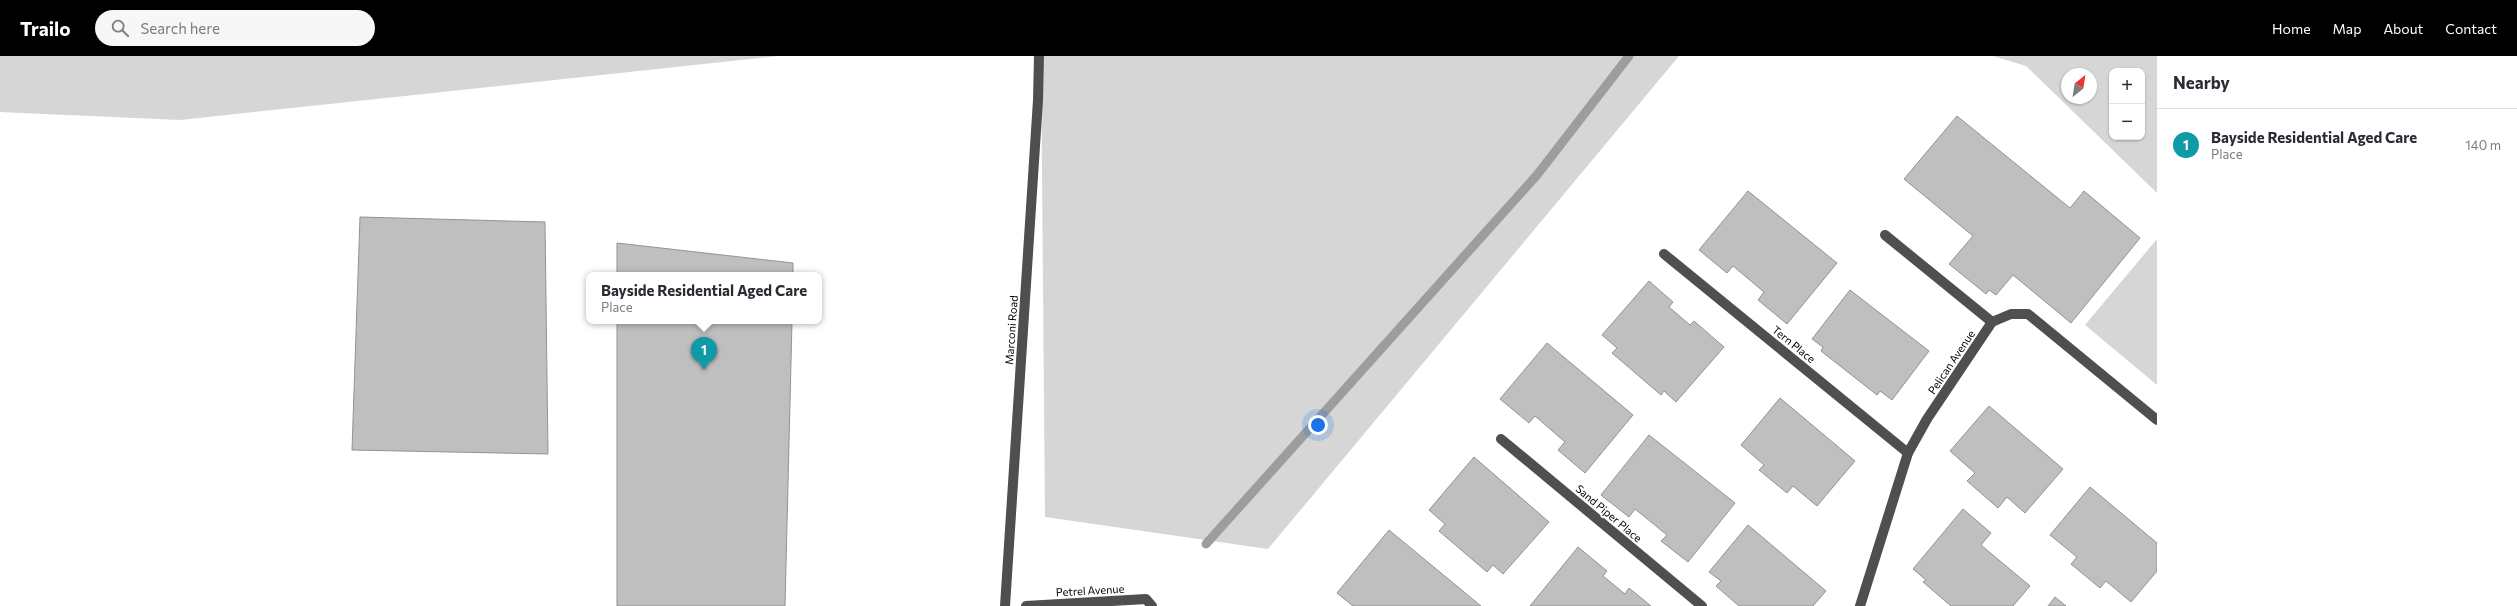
<!DOCTYPE html>
<meta charset="utf-8">
<style>
:root{--surface:#fff;--page:#f7f7f7;--text:#2b2b33;--muted:#7c7c81;--line:#e1e1e2;--accent:#000}
body{margin:0;font-family:Commissioner,sans-serif;background:var(--page);color:var(--text)}
.controls{position:absolute;right:12px;top:12px;display:grid;overflow:hidden;border-radius:8px;box-shadow:0 1px 3px #0004}
.controls button{width:36px;height:36px;display:grid;place-items:center;padding:0;border:0;border-bottom:1px solid var(--line);background:var(--surface);color:var(--text);font:20px sans-serif}
.compass{position:absolute;left:2061px;top:12px;width:36px;height:36px;border-radius:50%;background:var(--surface);box-shadow:0 1px 3px #0004;rotate:30deg}
.you{position:absolute;left:1318px;top:369px;width:14px;height:14px;margin:-10px;border:3px solid #fff;border-radius:50%;background:#1a73e8;box-shadow:0 0 0 6px #1a73e833}
.badge{display:grid;place-items:center;width:26px;height:26px;border-radius:50%;background:var(--accent);color:#fff;font-size:13px;font-weight:700}
.pin{position:absolute;translate:-50% -33px;filter:drop-shadow(0 1px 2px #0008)}
.pin::after{content:'';position:absolute;top:21px;width:14px;height:12px;background:inherit;clip-path:polygon(0 0,100% 0,50% 100%)}
.popup{position:absolute;left:586px;top:216px;width:236px;height:52px;box-sizing:border-box;display:grid;place-content:center;border-radius:8px;background:var(--surface);filter:drop-shadow(0 1px 3px #0005);font-size:13px;white-space:nowrap;color:var(--muted)}
.popup b{font-size:15px;color:var(--text)}
.popup::after{content:'';position:absolute;left:50%;top:100%;margin-left:-8px;border:8px solid transparent;border-top-color:var(--surface)}
.list{margin:0;padding:0;list-style:none}
h2{display:flex;justify-content:space-between;align-items:center;height:52px;margin:0;padding:0 16px;font-size:17px}
h2 small{font-size:13px;font-weight:400;color:var(--muted)}
.list li{display:grid;grid-template-columns:26px 1fr auto;gap:12px;align-items:center;box-sizing:border-box;height:72px;padding:0 16px;border-top:1px solid var(--line)}
.list b{display:block;font-size:15px;white-space:nowrap}
.list p{margin:0;font-size:13px;white-space:nowrap;color:var(--muted)}
.list em{font-size:13px;font-style:normal;color:var(--muted)}
.icon{flex:none;width:22px;height:22px;fill:none;stroke:currentColor;stroke-width:2;stroke-linecap:round;stroke-linejoin:round}
.map{position:relative;flex:none;width:2157px;height:550px;overflow:hidden}
header{display:flex;align-items:center;gap:24px;box-sizing:border-box;height:56px;padding:0 20px;background:var(--accent);color:#fff}
header strong{font-size:19px}
nav{display:flex;gap:22px;margin-inline-start:auto;font-size:14px}
.search{width:280px;height:36px;background:var(--page);display:flex;align-items:center;gap:10px;box-sizing:border-box;padding:0 14px;border-radius:22px;color:var(--muted);font-size:15px}
main{display:flex}
aside{flex:1;background:var(--surface)}
.map>svg:first-child{display:block}
.green{fill:#d6d6d6;fill-rule:evenodd}
.lines{fill:none;stroke-linecap:round;stroke-linejoin:round}
.stream{stroke:#9d9d9d;stroke-width:9}
.building{fill:#bfbfbf;stroke:#939393}
.minor{stroke:#4f4f4f;stroke-width:10}
.labels{text-anchor:middle;dominant-baseline:central;stroke-width:3.5;stroke-linejoin:round;paint-order:stroke}
.street-label{font-size:11px;fill:#000;stroke:#fff}
</style>
<header>
<strong>Trailo</strong>
<div class="search"><svg class="icon" aria-label="search" viewBox="0 0 24 24"><circle cx="10" cy="10" r="6"/><path d="M15 15l6 6"/></svg>Search here</div>
<nav><a>Home</a><a>Map</a><a>About</a><a>Contact</a></nav>
</header>
<main>
<div class="map">
<svg width="2157" height="550" viewBox="0 0 2157 550">
<rect width="100%" height="100%" fill="#fff"/>
<!-- green -->
<g class="green">
<path d="M 0,0 L 778,0 L 180,64 L 0,56 Z"/>
<path d="M 1041,0 L 1679,0 L 1268,493 L 1045,461 Z"/>
<path d="M 1993,0 L 2157,0 L 2157,137 L 2026,10 ZM 2112,15 L 2142,15 L 2142,81 L 2112,81 ZM 2067,18 L 2091,18 L 2091,42 L 2067,42 Z"/>
<path d="M 2157,183 L 2157,329 L 2085,269 Z"/>
</g>
<g class="lines">
<!-- stream -->
<path class="stream" d="M 1206,488 L 1537,119 L 1629,0"/>
</g>
<!-- building -->
<g class="building">
<path d="M 1957,60 L 2070,152 L 2084,135 L 2140,182 L 2071,267 L 2013,219 L 1996,239 L 1989,234 L 1986,238 L 1949,208 L 1973,180 L 1904,123 Z"/>
<path d="M 1748,135 L 1837,207 L 1787,268 L 1758,244 L 1764,236 L 1733,210 L 1727,217 L 1699,194 Z"/>
<path d="M 360,161 L 545,166 L 548,398 L 352,394 Z"/>
<path d="M 617,187 L 793,207 L 793,219 L 617,219 Z"/>
<path d="M 1649,225 L 1673,246 L 1669,251 L 1690,269 L 1694,265 L 1724,291 L 1676,346 L 1664,335 L 1661,339 L 1612,297 L 1617,292 L 1602,279 Z"/>
<path d="M 1850,234 L 1929,295 L 1892,344 L 1880,335 L 1877,339 L 1821,295 L 1823,291 L 1812,283 Z"/>
<path d="M 617,265 L 792,265 L 785,550 L 617,550 Z"/>
<path d="M 1547,287 L 1633,359 L 1585,417 L 1558,394 L 1565,386 L 1535,360 L 1529,367 L 1500,343 Z"/>
<path d="M 1780,342 L 1855,405 L 1817,450 L 1793,430 L 1787,437 L 1759,414 L 1764,409 L 1741,389 Z"/>
<path d="M 1989,350 L 2063,413 L 2025,457 L 2007,441 L 1998,452 L 1967,425 L 1975,417 L 1950,395 Z"/>
<path d="M 1649,379 L 1735,447 L 1688,506 L 1661,485 L 1667,479 L 1635,453 L 1629,461 L 1601,439 Z"/>
<path d="M 1474,401 L 1549,466 L 1503,518 L 1493,509 L 1487,516 L 1439,475 L 1445,468 L 1429,454 Z"/>
<path d="M 2090,431 L 2157,487 L 2157,515 L 2131,546 L 2106,525 L 2100,532 L 2071,508 L 2077,501 L 2050,479 Z"/>
<path d="M 1963,453 L 1991,477 L 1981,489 L 2030,530 L 2013,550 L 1951,550 L 1923,526 L 1926,524 L 1913,513 Z"/>
<path d="M 1748,469 L 1826,535 L 1813,550 L 1739,550 L 1716,530 L 1721,525 L 1709,516 Z"/>
<path d="M 1389,474 L 1481,550 L 1353,550 L 1337,537 Z"/>
<path d="M 1578,491 L 1607,515 L 1603,520 L 1625,538 L 1629,532 L 1651,550 L 1530,550 Z"/>
<path d="M 2055,541 L 2066,550 L 2048,550 Z"/>
</g>
<g class="lines">
<!-- minor -->
<g class="minor">
<path d="M 1885,179 L 1992,266"/>
<path d="M 1664,198 L 1908,397"/>
<path d="M 1501,383 L 1702,550"/>
<path d="M 1005,550 L 1038,44 L 1039,0"/>
<path d="M 1026,550 L 1146,543 L 1152,550"/>
<path d="M 1860,550 L 1908,397 L 1927,363 L 1992,266 L 2011,258 L 2028,258 L 2157,364"/>
</g>
</g>
<g class="labels">
<!-- street labels -->
<g class="street-label">
<text transform="translate(1011 274) rotate(-86)">Marconi Road</text>
<text transform="translate(1794 288) rotate(39)">Tern Place</text>
<text transform="translate(1951 306) rotate(-56)">Pelican Avenue</text>
<text transform="translate(1609 457) rotate(40)">Sand Piper Place</text>
<text transform="translate(1090 534) rotate(-3)">Petrel Avenue</text>
</g>
</g>
</svg>
<div class="controls">
<button>+</button>
<button>−</button>
</div>
<svg class="compass" viewBox="-18 -18 36 36"><path d="M0-13l5 13h-10z" fill="#e53935"/><path d="M0 13l5-13h-10z" fill="#7c7c81"/></svg>
<div class="you"></div>
<div class="pin badge" style="left:704px;top:314px;background:#0f9aa8">1</div>
<div class="popup"><b>Bayside Residential Aged Care</b>Place</div>
</div>
<aside>
<h2>Nearby<small></small></h2>
<ul class="list">
<li><span class="badge" style="background:#0f9aa8">1</span><div><b>Bayside Residential Aged Care</b><p>Place</p></div><em>140 m</em></li>
</ul>
</aside>
</main>
